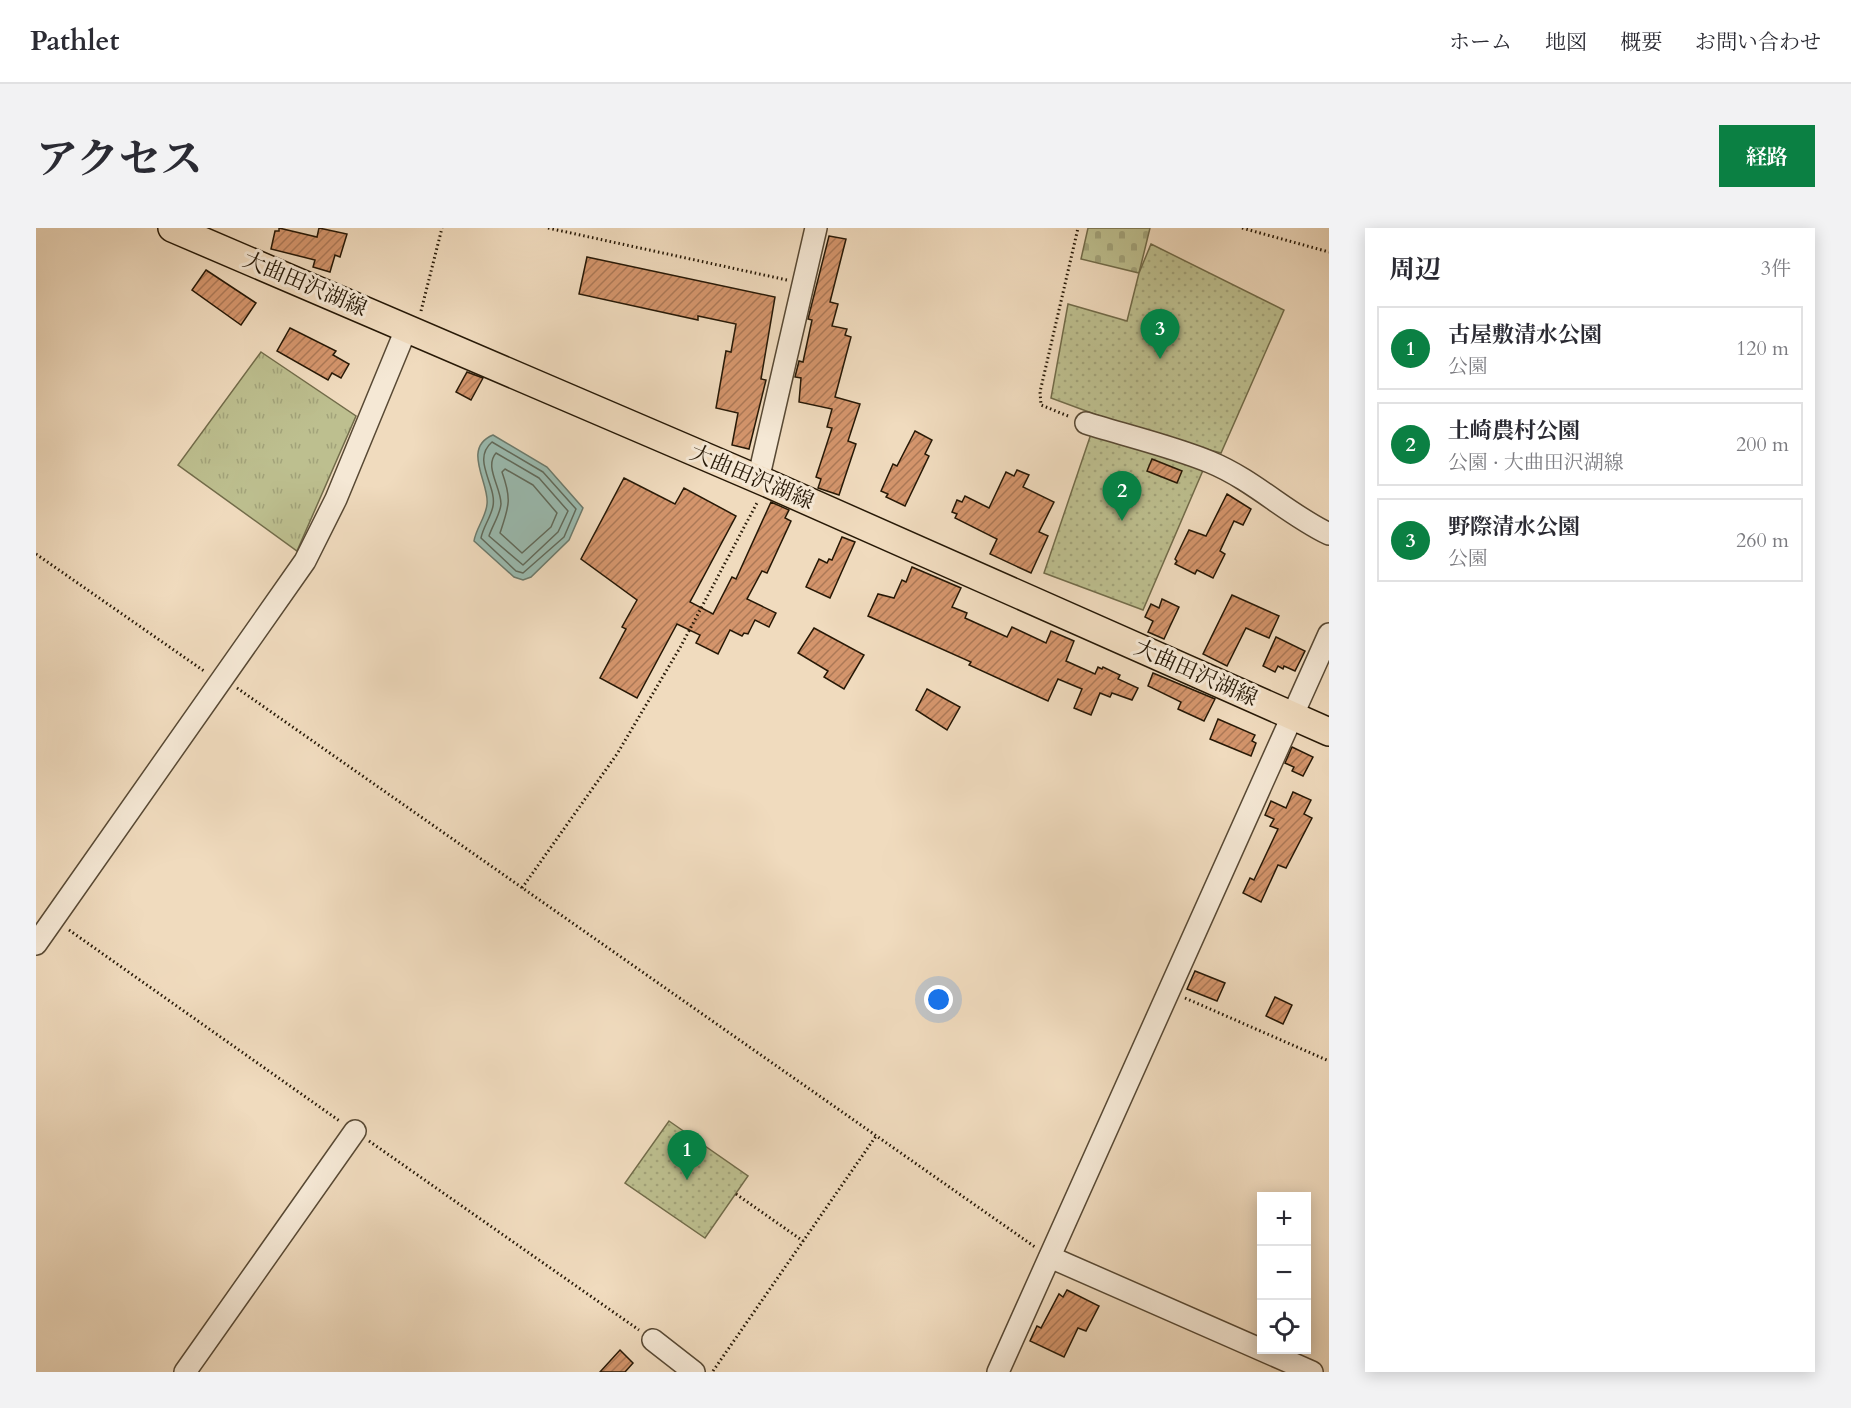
<!DOCTYPE html>
<html lang="ja">
<meta charset="utf-8">
<style>
:root{--surface:#fff;--page:#f2f2f3;--text:#2b2b33;--muted:#7c7c81;--line:#e1e1e2;--accent:#0b8043}
body{margin:0;font-family:Cardo,"Noto Serif JP",serif;background:var(--page);color:var(--text)}
.controls{position:absolute;right:18px;bottom:18px;display:grid;overflow:hidden;border-radius:0px;box-shadow:0 3px 15px #0003}
.controls button{width:54px;height:54px;display:grid;place-items:center;padding:0;border:0;border-bottom:2px solid var(--line);background:var(--surface);color:var(--text);font:30px sans-serif}
.you{position:absolute;left:903px;top:772px;width:21px;height:21px;margin:-15px;border:4px solid #fff;border-radius:50%;background:#1a73e8;box-shadow:0 0 0 9px #1a73e833}
.badge{display:grid;place-items:center;width:39px;height:39px;border-radius:50%;background:var(--accent);color:#fff;font-size:20px;font-weight:700}
.pin{position:absolute;translate:-50% -50px;filter:drop-shadow(0 2px 3px #0008)}
.pin::after{content:'';position:absolute;top:32px;width:21px;height:18px;background:inherit;clip-path:polygon(0 0,100% 0,50% 100%)}
.list{margin:0;padding:0;list-style:none}
h2{display:flex;justify-content:space-between;align-items:center;height:78px;margin:0;padding:0 24px;font-size:26px}
h2 small{font-size:20px;font-weight:400;color:var(--muted)}
.list li{display:grid;grid-template-columns:39px 1fr auto;gap:18px;align-items:center;box-sizing:border-box;height:84px;margin:0 12px 12px;padding:0 12px;border:2px solid var(--line);border-radius:0px}
.list b{display:block;font-size:22px;white-space:nowrap}
.list p{margin:0;font-size:20px;white-space:nowrap;color:var(--muted)}
.list em{font-size:20px;font-style:normal;color:var(--muted)}
.icon{flex:none;width:33px;height:33px;fill:none;stroke:currentColor;stroke-width:2;stroke-linecap:round;stroke-linejoin:round}
.map{position:relative;flex:none;width:1293px;height:1144px;overflow:hidden;border-radius:0px}
header{display:flex;align-items:center;gap:36px;box-sizing:border-box;height:84px;padding:0 30px;background:var(--surface);border-bottom:2px solid var(--line)}
header strong{font-size:28px}
nav{display:flex;gap:33px;margin-inline-start:auto;font-size:21px}
.intro{display:flex;align-items:center;justify-content:space-between;box-sizing:border-box;height:144px;padding:0 36px}
h1{margin:0;font-size:42px}
.button{padding:15px 27px;border-radius:0px;background:var(--accent);color:#fff;font-size:21px;font-weight:700}
main{display:flex;gap:36px;padding:0 36px}
aside{flex:1;background:var(--surface);border-radius:0px;box-shadow:0 3px 15px #0003}
.map>svg:first-child{display:block}
.grass{fill:url(#grass-tufts);stroke:#726c4a;stroke-width:1.5}
.cemetery{fill:url(#cemetery-stones);stroke:#726c4a;stroke-width:1.5}
.park{fill:url(#park-dots);stroke:#726c4a;stroke-width:1.5}
.water{fill:#9abbb0;stroke:#6c7a6c;stroke-width:1.5}
.lines{fill:none;stroke-linecap:round;stroke-linejoin:round}
.shore{stroke:#606a5b;stroke-width:1.5}
.building{fill:url(#building-hatch);stroke:#261806;stroke-width:1.5}
.minor-casing{stroke:#584934;stroke-width:24}
.major-casing{stroke:#261806;stroke-width:30}
.path{stroke:#261806;stroke-width:3;stroke-dasharray:1.5 3;stroke-linecap:butt}
.minor{stroke:#f5e8d5;stroke-width:21}
.major{stroke:#f0dbbe;stroke-width:27}
.labels{text-anchor:middle;dominant-baseline:central;stroke-width:6;stroke-linejoin:round;paint-order:stroke}
.street-label{font-size:22px;fill:#261806;stroke:#f5e8d5}
</style>
<header>
<strong>Pathlet</strong>
<nav><a>ホーム</a><a>地図</a><a>概要</a><a>お問い合わせ</a></nav>
</header>
<div class="intro"><h1>アクセス</h1><a class="button">経路</a></div>
<main>
<div class="map">
<svg width="1293" height="1144" viewBox="0 0 1293 1144">
<defs>
<pattern id="grass-tufts" width="24" height="20" patternUnits="userSpaceOnUse" patternTransform="scale(1.5)"><rect width="24" height="20" fill="#bdbf8f"/><path d="M3 7l-1-3M5 7V3M7 7l1-3M15 17l-1-3M17 17v-4M19 17l1-3" fill="none" stroke="#a2a37a"/></pattern>
<pattern id="cemetery-stones" width="16" height="16" patternUnits="userSpaceOnUse" patternTransform="scale(1.5)"><rect width="16" height="16" fill="#bdbf8f"/><path d="M2 7V4a2 2 0 0 1 4 0v3zM10 15v-3a2 2 0 0 1 4 0v3z" fill="#a2a37a"/></pattern>
<pattern id="park-dots" width="8" height="8" patternUnits="userSpaceOnUse" patternTransform="scale(1.5)"><rect width="8" height="8" fill="#bdbf8f"/><path d="M2 2h.1M6 6h.1" fill="none" stroke="#a2a37a" stroke-width="1.8" stroke-linecap="round"/></pattern>
<pattern id="building-hatch" width="6" height="6" patternUnits="userSpaceOnUse" patternTransform="scale(1.5)"><rect width="6" height="6" fill="#d4956c"/><path d="M-1 1l2-2M0 6l6-6M5 7l2-2" fill="none" stroke="#ac7957"/></pattern>
</defs>
<rect width="100%" height="100%" fill="#f0dbbe"/>
<filter id="stains"><feTurbulence type="fractalNoise" baseFrequency=".00333" numOctaves="4"/><feColorMatrix values="0 0 0 0 .2 0 0 0 0 .09 0 0 0 0 .02 0 0 0 .5 -.17"/></filter>
<radialGradient id="worn" r=".72"><stop offset=".6" stop-color="#630" stop-opacity="0"/><stop offset="1" stop-color="#630" stop-opacity=".3"/></radialGradient>
<!-- grass -->
<path class="grass" d="M 225,124 L 320,188 L 261,323 L 142,237 Z"/>
<!-- cemetery -->
<path class="cemetery" d="M 1052,0 L 1114,0 L 1103,45 L 1045,31 Z"/>
<!-- park -->
<g class="park">
<path d="M 1115,16 L 1248,82 L 1185,225 L 1107,204 L 1015,170 L 1032,76 L 1091,93 L 1103,45 Z"/>
<path d="M 1055,206 L 1168,240 L 1107,382 L 1008,345 Z"/>
<path d="M 633,893 L 712,948 L 669,1010 L 589,955 Z"/>
</g>
<!-- water -->
<path class="water" d="M 457,207 L 511,239 L 547,280 L 533,312 L 495,349 L 487,352 L 478,349 L 438,313 C 440,300 450,289 451,276 C 454,256 425,220 457,207 Z"/>
<g class="lines">
<!-- shore -->
<g class="shore">
<path d="M 456,214 L 507,244 L 540,281 L 528,309 L 487,345 L 480,343 L 445,310 C 447,299 455,289 457,278 C 461,257 435,232 456,214 Z"/>
<path d="M 460,225 L 503,250 L 532,283 L 522,304 L 487,337 L 453,308 C 456,298 464,287 465,276 C 465,259 448,239 460,225 Z"/>
<path d="M 469,241 L 497,257 L 521,285 L 515,299 L 486,325 L 464,305 C 473,278 476,272 466,244 Z"/>
</g>
</g>
<!-- building -->
<g class="building">
<path d="M 243,0 L 281,9 L 283,0 L 311,6 L 304,29 L 299,27 L 294,44 L 277,39 L 279,32 L 235,21 L 239,3 L 243,3 Z"/>
<path d="M 793,8 L 810,11 L 794,74 L 802,76 L 796,98 L 811,101 L 809,107 L 815,109 L 799,169 L 824,176 L 812,213 L 820,216 L 803,267 L 782,260 L 785,251 L 780,249 L 796,200 L 791,199 L 796,181 L 763,174 L 765,150 L 759,149 L 763,133 L 767,134 L 776,92 L 772,91 Z"/>
<path d="M 551,29 L 739,69 L 725,151 L 730,152 L 713,221 L 696,217 L 702,185 L 680,180 L 690,123 L 695,124 L 700,96 L 662,88 L 662,92 L 543,66 Z"/>
<path d="M 170,42 L 220,75 L 205,97 L 156,62 Z"/>
<path d="M 254,100 L 300,123 L 297,127 L 313,136 L 305,150 L 296,145 L 292,152 L 241,123 Z"/>
<path d="M 431,144 L 447,150 L 435,172 L 420,164 Z"/>
<path d="M 879,203 L 896,212 L 889,226 L 893,228 L 869,278 L 850,269 L 852,266 L 845,263 L 857,236 L 861,238 Z"/>
<path d="M 1116,231 L 1146,243 L 1141,255 L 1111,243 Z"/>
<path d="M 981,242 L 993,247 L 987,259 L 1018,274 L 1003,304 L 1012,308 L 995,345 L 954,326 L 961,311 L 919,290 L 921,286 L 916,284 L 921,272 L 926,274 L 929,268 L 953,280 L 970,244 L 978,248 Z"/>
<path d="M 588,250 L 639,276 L 648,260 L 700,288 L 654,374 L 677,386 L 696,349 L 700,351 L 735,274 L 753,282 L 749,290 L 755,293 L 731,345 L 726,343 L 711,371 L 740,385 L 733,399 L 719,392 L 712,406 L 708,405 L 706,408 L 694,402 L 682,426 L 660,415 L 664,407 L 641,396 L 601,470 L 564,450 L 590,401 L 586,399 L 601,372 L 545,331 Z"/>
<path d="M 1191,266 L 1215,281 L 1207,297 L 1198,293 L 1184,323 L 1189,326 L 1177,350 L 1161,342 L 1159,346 L 1139,336 L 1141,333 L 1139,331 L 1153,302 L 1170,308 Z"/>
<path d="M 806,309 L 819,314 L 794,370 L 770,359 L 783,331 L 791,335 L 793,331 L 796,332 Z"/>
<path d="M 876,339 L 925,360 L 916,379 L 931,385 L 929,390 L 971,409 L 976,399 L 1010,415 L 1015,403 L 1038,413 L 1030,433 L 1059,446 L 1062,439 L 1066,441 L 1067,439 L 1084,447 L 1082,451 L 1102,460 L 1096,472 L 1076,465 L 1074,469 L 1064,465 L 1055,487 L 1038,480 L 1046,461 L 1022,451 L 1012,473 L 933,437 L 935,434 L 832,388 L 842,366 L 858,370 L 866,352 L 870,354 Z"/>
<path d="M 1196,367 L 1243,388 L 1233,410 L 1210,400 L 1191,438 L 1167,426 Z"/>
<path d="M 1126,371 L 1143,379 L 1128,411 L 1112,404 L 1117,393 L 1109,389 L 1115,376 L 1123,380 Z"/>
<path d="M 778,400 L 828,427 L 808,461 L 788,449 L 792,443 L 762,425 Z"/>
<path d="M 1240,409 L 1269,423 L 1259,443 L 1248,438 L 1247,441 L 1242,438 L 1239,444 L 1227,438 Z"/>
<path d="M 1117,445 L 1179,471 L 1168,493 L 1142,481 L 1145,474 L 1112,458 Z"/>
<path d="M 891,461 L 924,479 L 911,502 L 880,482 Z"/>
<path d="M 1182,491 L 1219,507 L 1216,513 L 1220,515 L 1215,528 L 1174,511 Z"/>
<path d="M 1256,519 L 1277,529 L 1267,548 L 1256,543 L 1258,539 L 1249,535 Z"/>
<path d="M 1257,564 L 1275,572 L 1268,586 L 1276,590 L 1250,640 L 1242,637 L 1225,674 L 1207,665 L 1214,650 L 1218,652 L 1242,601 L 1234,598 L 1238,591 L 1229,587 L 1235,573 L 1250,580 Z"/>
<path d="M 1159,743 L 1189,755 L 1181,773 L 1151,761 Z"/>
<path d="M 1239,769 L 1256,777 L 1247,796 L 1230,788 Z"/>
<path d="M 1031,1062 L 1063,1078 L 1050,1103 L 1042,1100 L 1028,1129 L 994,1113 L 1001,1098 L 1005,1100 L 1023,1066 L 1027,1069 Z"/>
<path d="M 584,1122 L 597,1135 L 589,1144 L 564,1144 Z"/>
</g>
<g class="lines">
<defs>
<g id="minor">
<path d="M 1050,195 C 1091,208 1135,218 1174,234 C 1218,252 1251,286 1293,306"/>
<path d="M 722,252 L 780,0"/>
<path d="M 0,716 L 269,333 L 300,271 L 371,99"/>
<path d="M 1014,1029 L 1276,1144"/>
<path d="M 617,1112 L 658,1144"/>
<path d="M 149,1144 L 319,903"/>
<path d="M 962,1144 L 1293,406"/>
</g>
<path id="major" d="M 136,0 L 731,255 L 1293,504"/>
</defs>
<!-- minor casing -->
<use href="#minor" class="minor-casing"/>
<!-- major casing -->
<use href="#major" class="major-casing"/>
<!-- path -->
<g class="path">
<path d="M 512,0 L 751,52"/>
<path d="M 1206,0 L 1293,24"/>
<path d="M 385,83 L 406,0"/>
<path d="M 1032,188 L 1005,177 L 1004,164 L 1042,0"/>
<path d="M 0,326 L 168,443"/>
<path d="M 201,460 L 999,1019"/>
<path d="M 486,660 L 581,526 L 645,418 L 722,273"/>
<path d="M 33,702 L 305,894"/>
<path d="M 1149,770 L 1293,833"/>
<path d="M 333,913 L 603,1102"/>
<path d="M 700,966 L 767,1013"/>
<path d="M 677,1143 L 840,908"/>
</g>
<!-- minor -->
<use href="#minor" class="minor"/>
<!-- major -->
<use href="#major" class="major"/>
</g>
<g class="labels">
<!-- street labels -->
<g class="street-label">
<text transform="translate(269 56) rotate(23)">大曲田沢湖線</text>
<text transform="translate(716 249) rotate(23)">大曲田沢湖線</text>
<text transform="translate(1160 445) rotate(24)">大曲田沢湖線</text>
</g>
</g>
<rect width="100%" height="100%" filter="url(#stains)"/>
<rect width="100%" height="100%" fill="url(#worn)"/>
</svg>
<div class="controls">
<button>+</button>
<button>−</button>
<button><svg class="icon" aria-label="locate" viewBox="0 0 24 24"><circle cx="12" cy="12" r="6"/><path d="M12 2v4M12 18v4M2 12h4M18 12h4"/></svg></button>
</div>
<div class="you"></div>
<div class="pin badge" style="left:651px;top:952px">1</div>
<div class="pin badge" style="left:1086px;top:293px">2</div>
<div class="pin badge" style="left:1124px;top:131px">3</div>
</div>
<aside>
<h2>周辺<small>3件</small></h2>
<ul class="list">
<li><span class="badge">1</span><div><b>古屋敷清水公園</b><p>公園</p></div><em>120 m</em></li>
<li><span class="badge">2</span><div><b>土崎農村公園</b><p>公園 · 大曲田沢湖線</p></div><em>200 m</em></li>
<li><span class="badge">3</span><div><b>野際清水公園</b><p>公園</p></div><em>260 m</em></li>
</ul>
</aside>
</main>
